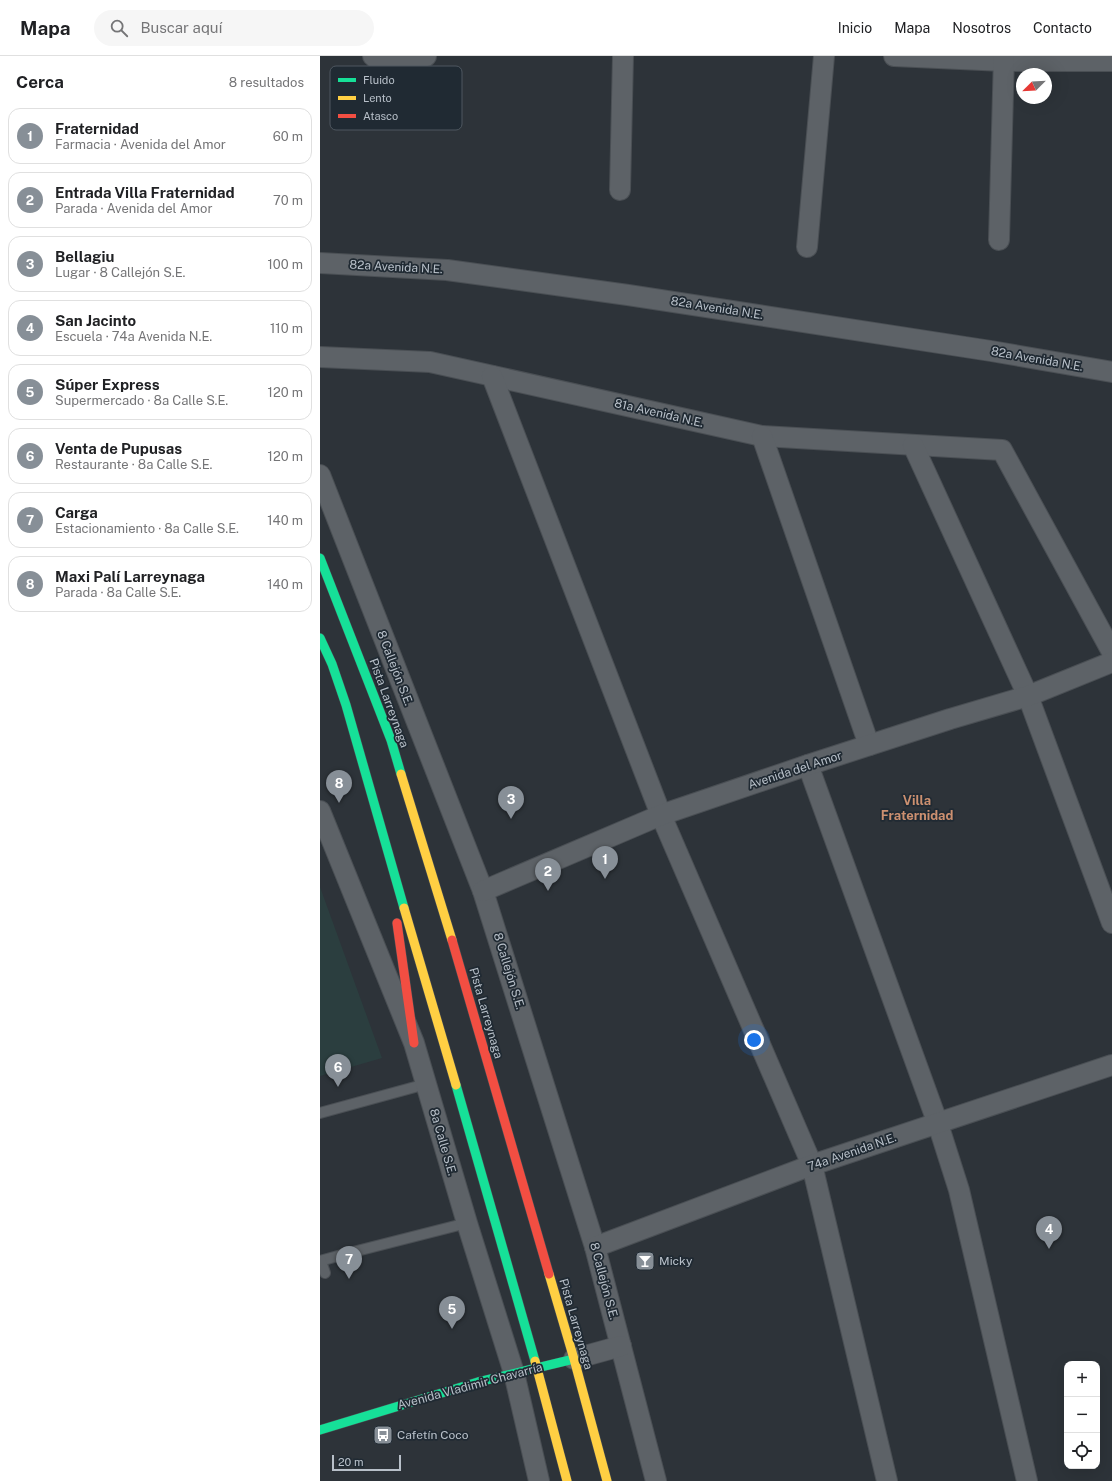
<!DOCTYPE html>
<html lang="es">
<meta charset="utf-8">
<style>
:root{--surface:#fff;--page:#f6f6f6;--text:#202124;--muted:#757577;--line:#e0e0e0;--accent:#878f97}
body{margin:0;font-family:"Public Sans",sans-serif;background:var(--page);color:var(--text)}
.controls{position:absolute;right:12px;bottom:12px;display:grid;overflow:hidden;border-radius:8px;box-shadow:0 4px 16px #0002}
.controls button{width:36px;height:36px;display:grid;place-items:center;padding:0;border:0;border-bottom:1px solid var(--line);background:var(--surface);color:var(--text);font:20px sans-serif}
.compass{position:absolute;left:696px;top:12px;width:36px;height:36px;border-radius:50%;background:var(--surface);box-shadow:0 4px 16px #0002;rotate:246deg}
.scale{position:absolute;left:12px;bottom:10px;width:69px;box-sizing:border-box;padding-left:4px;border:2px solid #b8c0c9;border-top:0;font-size:11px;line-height:14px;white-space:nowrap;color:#b8c0c9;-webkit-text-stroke:3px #202a33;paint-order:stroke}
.you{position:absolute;left:434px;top:984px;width:14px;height:14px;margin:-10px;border:3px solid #fff;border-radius:50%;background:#1a73e8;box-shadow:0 0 0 6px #1a73e833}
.badge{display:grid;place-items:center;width:26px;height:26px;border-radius:50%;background:var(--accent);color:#fff;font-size:13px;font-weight:700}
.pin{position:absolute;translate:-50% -33px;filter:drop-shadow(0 1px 2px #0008)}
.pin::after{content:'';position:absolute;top:21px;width:14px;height:12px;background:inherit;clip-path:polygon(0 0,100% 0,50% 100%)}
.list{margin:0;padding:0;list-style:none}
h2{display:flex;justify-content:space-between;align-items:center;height:52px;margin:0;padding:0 16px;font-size:17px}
h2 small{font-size:13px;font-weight:400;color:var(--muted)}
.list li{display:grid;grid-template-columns:26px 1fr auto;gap:12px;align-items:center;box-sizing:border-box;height:56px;margin:0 8px 8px;padding:0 8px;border:1px solid var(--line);border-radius:12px}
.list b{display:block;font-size:15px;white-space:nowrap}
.list p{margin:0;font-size:13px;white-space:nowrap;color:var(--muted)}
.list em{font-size:13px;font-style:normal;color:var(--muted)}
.icon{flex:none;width:22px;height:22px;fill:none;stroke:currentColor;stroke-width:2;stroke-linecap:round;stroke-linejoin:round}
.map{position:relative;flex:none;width:792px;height:1425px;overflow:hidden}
header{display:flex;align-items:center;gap:24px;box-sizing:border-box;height:56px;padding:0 20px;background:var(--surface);border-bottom:1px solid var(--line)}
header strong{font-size:19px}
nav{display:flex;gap:22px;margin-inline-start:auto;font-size:14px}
.search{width:280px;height:36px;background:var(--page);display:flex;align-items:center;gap:10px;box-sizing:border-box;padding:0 14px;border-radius:22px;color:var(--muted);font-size:15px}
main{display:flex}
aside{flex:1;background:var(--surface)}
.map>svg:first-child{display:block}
.green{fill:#2b3e3f}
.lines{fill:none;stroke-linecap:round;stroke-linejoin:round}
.lane-casing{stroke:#4a4f54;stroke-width:12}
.street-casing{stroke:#4a4f54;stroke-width:22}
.fast-casing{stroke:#4a4f54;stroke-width:10}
.slow-casing{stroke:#4a4f54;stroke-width:10}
.jam-casing{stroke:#4a4f54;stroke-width:10}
.lane{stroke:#5d6267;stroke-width:10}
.street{stroke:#5d6267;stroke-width:20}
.fast{stroke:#16e098;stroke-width:9}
.slow{stroke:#ffcf43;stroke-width:9}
.jam{stroke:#f24e42;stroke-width:9}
.labels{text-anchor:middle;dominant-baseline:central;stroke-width:3.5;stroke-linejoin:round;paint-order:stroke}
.street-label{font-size:12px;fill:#b8c0c9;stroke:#202a33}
.poi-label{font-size:12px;fill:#b8c0c9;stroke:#202a33;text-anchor:start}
.neighbourhood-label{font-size:13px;font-weight:bold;fill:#cc9070;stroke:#202a33}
.key{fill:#202a33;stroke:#4e5760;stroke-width:1}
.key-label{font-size:11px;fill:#b8c0c9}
</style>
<header>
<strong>Mapa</strong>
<div class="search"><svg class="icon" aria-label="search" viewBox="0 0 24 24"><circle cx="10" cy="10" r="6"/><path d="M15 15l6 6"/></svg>Buscar aquí</div>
<nav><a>Inicio</a><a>Mapa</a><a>Nosotros</a><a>Contacto</a></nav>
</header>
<main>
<aside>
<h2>Cerca<small>8 resultados</small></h2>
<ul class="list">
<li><span class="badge">1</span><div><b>Fraternidad</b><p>Farmacia · Avenida del Amor</p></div><em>60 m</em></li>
<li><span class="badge">2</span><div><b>Entrada Villa Fraternidad</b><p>Parada · Avenida del Amor</p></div><em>70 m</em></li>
<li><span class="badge">3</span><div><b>Bellagiu</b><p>Lugar · 8 Callejón S.E.</p></div><em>100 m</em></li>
<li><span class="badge">4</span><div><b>San Jacinto</b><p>Escuela · 74a Avenida N.E.</p></div><em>110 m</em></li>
<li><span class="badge">5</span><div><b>Súper Express</b><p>Supermercado · 8a Calle S.E.</p></div><em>120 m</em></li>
<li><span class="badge">6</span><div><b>Venta de Pupusas</b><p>Restaurante · 8a Calle S.E.</p></div><em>120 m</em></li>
<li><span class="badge">7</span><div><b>Carga</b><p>Estacionamiento · 8a Calle S.E.</p></div><em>140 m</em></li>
<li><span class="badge">8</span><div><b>Maxi Palí Larreynaga</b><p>Parada · 8a Calle S.E.</p></div><em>140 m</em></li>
</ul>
</aside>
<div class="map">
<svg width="792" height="1425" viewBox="0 0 792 1425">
<rect width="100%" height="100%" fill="#2d3339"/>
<!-- green -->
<path class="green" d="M 0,831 L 62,1002 L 0,1020 Z"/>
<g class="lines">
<defs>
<g id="lane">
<path d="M 0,1057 L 106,1028"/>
<path d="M 0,1205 L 25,1198 L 147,1167"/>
<path d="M 1,1205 L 5,1217"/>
</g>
<g id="street">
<path d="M 53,0 C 61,10 93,2 106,0"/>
<path d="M 574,0 L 684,5 L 792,5"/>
<path d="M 300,134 L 303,0"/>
<path d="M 679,184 L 684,0"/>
<path d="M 487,191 L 504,0"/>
<path d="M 0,207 L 127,214 L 308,239 L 671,295 L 792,316"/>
<path d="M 0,301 L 110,306 L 442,380 L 682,394 L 792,596"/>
<path d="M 172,320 L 341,759 L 492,1109 L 567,1425"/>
<path d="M 442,380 L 549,689"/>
<path d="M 593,389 L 708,640 L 792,867"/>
<path d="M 0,419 L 163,835 L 275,1191 L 336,1425"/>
<path d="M 488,709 L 618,1068 L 639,1134 L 707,1425"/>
<path d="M 0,755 L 94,987 L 147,1167 L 194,1317 L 219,1425"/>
<path d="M 163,835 L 341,759 L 488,709 L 630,663 L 708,640 L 792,606"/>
<path d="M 275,1191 L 492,1109 L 792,1009"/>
<path d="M 254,1303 L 301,1290"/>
</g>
<g id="fast">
<path d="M 0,502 L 71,684 L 81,718"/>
<path d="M 0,582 L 12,608 L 26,649 L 84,852"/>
<path d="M 136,1029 L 215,1305"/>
<path d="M 0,1374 L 158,1326 L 254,1303"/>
</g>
<g id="slow">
<path d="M 81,718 L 132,884"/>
<path d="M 84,852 L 136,1029"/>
<path d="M 229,1218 L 254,1303 L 287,1425"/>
<path d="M 215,1305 L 247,1425"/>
</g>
<g id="jam">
<path d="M 77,867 L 94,987"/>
<path d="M 132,884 L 229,1218"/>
</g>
</defs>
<!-- lane casing -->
<use href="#lane" class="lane-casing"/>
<!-- street casing -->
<use href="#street" class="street-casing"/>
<!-- fast casing -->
<use href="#fast" class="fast-casing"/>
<!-- slow casing -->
<use href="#slow" class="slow-casing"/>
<!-- jam casing -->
<use href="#jam" class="jam-casing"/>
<!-- lane -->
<use href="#lane" class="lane"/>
<!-- street -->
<use href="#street" class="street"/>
<!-- fast -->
<use href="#fast" class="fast"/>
<!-- slow -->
<use href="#slow" class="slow"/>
<!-- jam -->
<use href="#jam" class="jam"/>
</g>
<!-- icons -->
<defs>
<symbol id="bar-square" viewBox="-11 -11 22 22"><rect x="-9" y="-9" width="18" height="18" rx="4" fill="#878f97" stroke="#202a33"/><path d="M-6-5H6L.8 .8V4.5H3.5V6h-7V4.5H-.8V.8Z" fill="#fff"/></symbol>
<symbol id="bus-square" viewBox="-11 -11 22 22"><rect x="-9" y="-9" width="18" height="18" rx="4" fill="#878f97" stroke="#202a33"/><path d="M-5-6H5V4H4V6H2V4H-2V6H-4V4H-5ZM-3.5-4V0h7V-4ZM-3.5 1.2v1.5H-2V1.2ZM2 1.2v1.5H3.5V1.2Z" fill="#fff"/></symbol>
</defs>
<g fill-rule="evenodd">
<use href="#bar-square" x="314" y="1194" width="22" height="22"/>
<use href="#bus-square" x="52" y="1368" width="22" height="22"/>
</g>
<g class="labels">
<!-- street labels -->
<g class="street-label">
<text transform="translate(76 211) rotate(3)">82a Avenida N.E.</text>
<text transform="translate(397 252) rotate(9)">82a Avenida N.E.</text>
<text transform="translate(717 303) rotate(10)">82a Avenida N.E.</text>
<text transform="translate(339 357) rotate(13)">81a Avenida N.E.</text>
<text transform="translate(75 612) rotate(69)">8 Callejón S.E.</text>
<text transform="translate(69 647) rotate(70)">Pista Larreynaga</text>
<text transform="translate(475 714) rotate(-18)">Avenida del Amor</text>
<text transform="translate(189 915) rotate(73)">8 Callejón S.E.</text>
<text transform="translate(166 957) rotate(74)">Pista Larreynaga</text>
<text transform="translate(123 1086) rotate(74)">8a Calle S.E.</text>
<text transform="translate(532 1096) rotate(-19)">74a Avenida N.E.</text>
<text transform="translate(284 1225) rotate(75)">8 Callejón S.E.</text>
<text transform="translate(256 1268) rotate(74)">Pista Larreynaga</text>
<text transform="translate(150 1330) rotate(-15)">Avenida Vladimir Chavarría</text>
</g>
<!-- poi labels -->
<g class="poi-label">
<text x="339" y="1205">Micky</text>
<text x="77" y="1379">Cafetín Coco</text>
</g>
<!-- neighbourhood labels -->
<g class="neighbourhood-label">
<text x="597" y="744">Villa<tspan x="597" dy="15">Fraternidad</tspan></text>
</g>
</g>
<!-- legend -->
<rect x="10" y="10" width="132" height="64" rx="6" class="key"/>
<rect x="18" y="22" width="18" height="4" fill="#16e098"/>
<rect x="18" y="40" width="18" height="4" fill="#ffcf43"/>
<rect x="18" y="58" width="18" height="4" fill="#f24e42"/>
<g class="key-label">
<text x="43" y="28">Fluido</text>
<text x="43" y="46">Lento</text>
<text x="43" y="64">Atasco</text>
</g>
</svg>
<div class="controls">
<button>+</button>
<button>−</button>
<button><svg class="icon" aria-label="locate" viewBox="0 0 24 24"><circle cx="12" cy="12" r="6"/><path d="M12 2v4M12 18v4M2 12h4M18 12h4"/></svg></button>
</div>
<svg class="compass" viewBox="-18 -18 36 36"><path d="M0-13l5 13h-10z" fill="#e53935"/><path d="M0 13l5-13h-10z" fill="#757577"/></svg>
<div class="scale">20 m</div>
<div class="you"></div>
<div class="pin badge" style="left:285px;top:823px">1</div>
<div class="pin badge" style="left:228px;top:835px">2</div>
<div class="pin badge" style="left:191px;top:763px">3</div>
<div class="pin badge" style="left:729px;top:1193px">4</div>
<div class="pin badge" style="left:132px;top:1273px">5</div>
<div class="pin badge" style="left:18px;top:1031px">6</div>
<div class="pin badge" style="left:29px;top:1223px">7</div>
<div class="pin badge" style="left:19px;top:747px">8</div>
</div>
</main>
